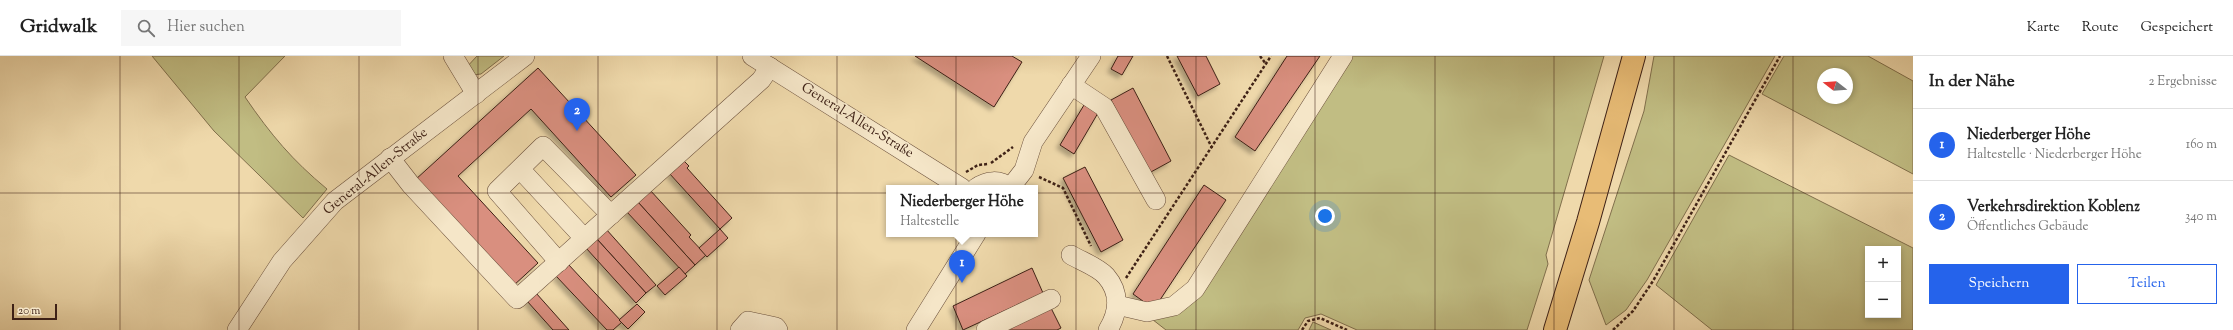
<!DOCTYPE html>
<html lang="de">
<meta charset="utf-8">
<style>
:root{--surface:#fff;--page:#f6f6f6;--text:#222;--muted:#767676;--line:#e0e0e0;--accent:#2563eb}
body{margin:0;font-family:"Sorts Mill Goudy",serif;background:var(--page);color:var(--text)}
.controls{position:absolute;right:12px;bottom:12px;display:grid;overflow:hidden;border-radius:0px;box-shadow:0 2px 6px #0003}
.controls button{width:36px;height:36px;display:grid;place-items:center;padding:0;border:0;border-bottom:1px solid var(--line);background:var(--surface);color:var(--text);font:20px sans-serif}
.compass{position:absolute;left:1817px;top:12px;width:36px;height:36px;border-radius:50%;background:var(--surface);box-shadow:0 2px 6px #0003;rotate:287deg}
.scale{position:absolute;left:12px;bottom:10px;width:45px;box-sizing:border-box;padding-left:4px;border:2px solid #3e2116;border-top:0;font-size:11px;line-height:14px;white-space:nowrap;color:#3e2116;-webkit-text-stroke:3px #f5e6c8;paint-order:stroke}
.you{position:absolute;left:1325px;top:160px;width:14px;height:14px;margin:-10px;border:3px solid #fff;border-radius:50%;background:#1a73e8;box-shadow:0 0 0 6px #1a73e833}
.badge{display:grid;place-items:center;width:26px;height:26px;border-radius:50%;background:var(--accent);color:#fff;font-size:13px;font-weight:700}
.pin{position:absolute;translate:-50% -33px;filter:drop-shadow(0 1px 2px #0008)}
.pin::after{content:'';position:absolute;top:21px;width:14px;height:12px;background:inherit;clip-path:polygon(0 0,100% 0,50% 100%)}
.popup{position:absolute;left:886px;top:129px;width:152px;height:52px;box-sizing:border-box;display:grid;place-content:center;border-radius:0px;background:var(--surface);filter:drop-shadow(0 1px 3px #0005);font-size:13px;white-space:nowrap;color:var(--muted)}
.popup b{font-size:15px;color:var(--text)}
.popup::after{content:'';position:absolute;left:50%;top:100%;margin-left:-8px;border:8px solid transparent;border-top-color:var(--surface)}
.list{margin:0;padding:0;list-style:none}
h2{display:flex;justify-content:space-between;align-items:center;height:52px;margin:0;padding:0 16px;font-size:17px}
h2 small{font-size:13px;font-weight:400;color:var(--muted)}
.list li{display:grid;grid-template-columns:26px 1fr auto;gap:12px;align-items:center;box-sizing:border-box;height:72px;padding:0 16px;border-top:1px solid var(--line)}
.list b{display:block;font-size:15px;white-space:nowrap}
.list p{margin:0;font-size:13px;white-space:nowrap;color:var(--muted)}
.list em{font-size:13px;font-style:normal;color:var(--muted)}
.actions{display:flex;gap:8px;padding:12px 16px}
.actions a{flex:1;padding:9px 0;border:1px solid var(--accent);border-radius:0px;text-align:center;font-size:14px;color:var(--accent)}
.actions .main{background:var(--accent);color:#fff}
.icon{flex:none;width:22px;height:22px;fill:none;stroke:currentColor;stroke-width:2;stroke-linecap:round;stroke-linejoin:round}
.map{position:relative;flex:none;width:1913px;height:274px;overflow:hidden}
header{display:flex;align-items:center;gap:24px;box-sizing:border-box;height:56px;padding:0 20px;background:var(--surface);border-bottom:1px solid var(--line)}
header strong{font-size:19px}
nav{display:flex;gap:22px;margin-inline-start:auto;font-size:14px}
.search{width:280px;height:36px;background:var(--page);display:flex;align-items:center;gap:10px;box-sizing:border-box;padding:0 14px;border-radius:0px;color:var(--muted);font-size:15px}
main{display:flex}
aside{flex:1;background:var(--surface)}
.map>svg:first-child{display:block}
.green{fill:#c1bd83;stroke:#806f4c;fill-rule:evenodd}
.building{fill:#d98f7f;stroke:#3e2116;filter:url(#shadow)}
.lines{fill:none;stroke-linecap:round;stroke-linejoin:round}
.minor-casing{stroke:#6a4f3b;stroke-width:20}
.major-casing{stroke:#3e2116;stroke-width:24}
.path{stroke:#3e2116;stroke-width:2.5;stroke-dasharray:3 2;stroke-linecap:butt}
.minor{stroke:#f5e6c8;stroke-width:19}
.major{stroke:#e8bc76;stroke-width:22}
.grid{fill:none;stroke:#3e2116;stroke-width:1;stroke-opacity:0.55}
.labels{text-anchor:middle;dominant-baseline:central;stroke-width:3.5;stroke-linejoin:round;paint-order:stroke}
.street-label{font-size:14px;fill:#3e2116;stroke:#f5e6c8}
</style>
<header>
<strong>Gridwalk</strong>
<div class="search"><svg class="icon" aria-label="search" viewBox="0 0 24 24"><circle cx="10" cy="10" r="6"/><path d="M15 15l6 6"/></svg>Hier suchen</div>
<nav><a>Karte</a><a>Route</a><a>Gespeichert</a></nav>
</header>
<main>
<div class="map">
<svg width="1913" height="274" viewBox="0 0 1913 274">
<defs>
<filter id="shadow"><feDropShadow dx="-3.5" dy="3.5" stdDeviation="2" flood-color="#0004"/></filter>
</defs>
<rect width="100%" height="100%" fill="#efd9ab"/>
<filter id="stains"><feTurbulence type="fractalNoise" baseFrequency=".005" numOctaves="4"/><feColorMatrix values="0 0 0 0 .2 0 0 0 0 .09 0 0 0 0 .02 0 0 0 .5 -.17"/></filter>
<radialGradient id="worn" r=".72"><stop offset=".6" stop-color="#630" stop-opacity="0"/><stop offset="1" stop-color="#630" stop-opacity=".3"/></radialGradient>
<!-- green -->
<g class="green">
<path d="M 152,0 L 285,0 L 245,41 C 271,79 292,104 327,133 L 303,162 L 214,75 Z"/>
<path d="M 477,0 L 504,0 L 481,18 L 472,19 L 465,13 Z"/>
<path d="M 1349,0 L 1604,0 L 1546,199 L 1548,208 L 1527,274 L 1357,274 L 1321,258 L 1305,262 L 1298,274 L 1166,274 L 1148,260 L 1168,256 Z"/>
<path d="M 1654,0 L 1775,0 L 1647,224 L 1626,254 L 1606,269 L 1589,224 L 1644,55 Z"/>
<path d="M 1784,0 L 1868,0 L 1913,25 L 1913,118 L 1762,38 ZM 1823,18 L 1847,18 L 1847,42 L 1823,42 Z"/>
<path d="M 1729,99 L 1913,192 L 1913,274 L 1712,274 L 1656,229 ZM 1868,193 L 1898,193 L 1898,259 L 1868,259 Z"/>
<path d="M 1313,266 L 1331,274 L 1309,274 Z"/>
</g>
<!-- building -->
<g class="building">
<path d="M 915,0 L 1012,0 L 1022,6 L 994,51 Z"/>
<path d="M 1118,0 L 1133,0 L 1122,19 L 1111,13 Z"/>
<path d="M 1177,0 L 1206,0 L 1220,28 L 1198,40 Z"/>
<path d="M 1287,0 L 1320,0 L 1255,95 L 1235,81 Z"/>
<path d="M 538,12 L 636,119 L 611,141 L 531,53 L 458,120 L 538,207 L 513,230 L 415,124 Z"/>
<path d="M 1133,32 L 1171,105 L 1149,117 L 1111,44 Z"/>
<path d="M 1084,49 L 1098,57 L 1074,98 L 1060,89 Z"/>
<path d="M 683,104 L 689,110 L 687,112 L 732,162 L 720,173 L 669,117 Z"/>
<path d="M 1085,111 L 1123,184 L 1101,196 L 1063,122 Z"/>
<path d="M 1204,129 L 1226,144 L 1154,253 L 1133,238 Z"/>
<path d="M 650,134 L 691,179 L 689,181 L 706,199 L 695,209 L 637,145 Z"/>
<path d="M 637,145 L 695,209 L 685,218 L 626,155 Z"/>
<path d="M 606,173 L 656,229 L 646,237 L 596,182 Z"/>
<path d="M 720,173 L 728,182 L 707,201 L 699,192 Z"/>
<path d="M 596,182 L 646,237 L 636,247 L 586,192 Z"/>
<path d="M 568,208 L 622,266 L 613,274 L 607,274 L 556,220 Z"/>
<path d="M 679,211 L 687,220 L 665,239 L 657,230 Z"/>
<path d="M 1032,212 L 1043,237 L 963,274 L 953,250 Z"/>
<path d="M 536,237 L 569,274 L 553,274 L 527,245 Z"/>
<path d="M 637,248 L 645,256 L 628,273 L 619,264 Z"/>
<path d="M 1049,248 L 1061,272 L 1057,274 L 997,274 Z"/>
</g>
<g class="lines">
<defs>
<g id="minor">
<path d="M 453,0 L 476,38"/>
<path d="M 752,0 L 962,132"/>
<path d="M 1071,29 L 1104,51 L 1156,144"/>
<path d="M 390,102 L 411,129 L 517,243 L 761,24 L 770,11"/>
<path d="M 520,113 L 584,182"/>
<path d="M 976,132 C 987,124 1000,123 1010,132"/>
<path d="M 1010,132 L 1024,114 L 1033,86 L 1091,0"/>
<path d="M 1071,199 C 1081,205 1098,211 1106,220 C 1120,236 1119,256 1108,274"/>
<path d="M 559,206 L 497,135 L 543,90 L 611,159"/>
<path d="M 1117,249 L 1147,256 L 1174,250 L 1195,233 L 1343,0"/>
<path d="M 237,274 L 282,205 L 335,145 L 525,0"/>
<path d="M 740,274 L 748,265 L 776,271 L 778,274"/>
<path d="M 916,274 L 976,178"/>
<path d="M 986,274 L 1051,243"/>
</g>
<path id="major" d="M 1555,274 L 1588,166 L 1634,0"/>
</defs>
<!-- minor casing -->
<use href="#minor" class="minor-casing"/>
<!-- major casing -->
<use href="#major" class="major-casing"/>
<!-- path -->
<g class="path">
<path d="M 1167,0 L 1212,92"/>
<path d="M 1260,0 L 1266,8"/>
<path d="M 991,107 L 1013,91"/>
<path d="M 966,116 L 978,109 L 988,108"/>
<path d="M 1039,121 L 1063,132 L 1091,190"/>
<path d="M 1126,222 L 1271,0"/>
<path d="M 1302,274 L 1308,265 L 1320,262 L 1347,274"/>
<path d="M 1613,274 L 1633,255 L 1653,225 L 1780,0"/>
</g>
<!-- minor -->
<use href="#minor" class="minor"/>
<!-- major -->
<use href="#major" class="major"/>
</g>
<!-- grid -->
<path class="grid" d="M 120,0 L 120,274M 239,0 L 239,274M 359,0 L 359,274M 478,0 L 478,274M 598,0 L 598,274M 717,0 L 717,274M 837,0 L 837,274M 956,0 L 956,274M 1076,0 L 1076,274M 1196,0 L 1196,274M 1315,0 L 1315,274M 1435,0 L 1435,274M 1554,0 L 1554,274M 1674,0 L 1674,274M 1793,0 L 1793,274M 0,137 L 1913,137"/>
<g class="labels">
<!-- street labels -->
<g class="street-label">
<text transform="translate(857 65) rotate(32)">General-Allen-Straße</text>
<text transform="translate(376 116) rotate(-39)">General-Allen-Straße</text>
</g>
</g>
<rect width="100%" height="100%" filter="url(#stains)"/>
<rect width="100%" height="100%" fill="url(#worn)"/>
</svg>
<div class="controls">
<button>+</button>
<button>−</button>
</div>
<svg class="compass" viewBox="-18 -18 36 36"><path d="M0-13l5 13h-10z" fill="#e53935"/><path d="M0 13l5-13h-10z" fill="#767676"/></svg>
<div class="scale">20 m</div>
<div class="you"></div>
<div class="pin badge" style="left:962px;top:227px">1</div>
<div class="popup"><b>Niederberger Höhe</b>Haltestelle</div>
<div class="pin badge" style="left:577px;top:75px">2</div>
</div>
<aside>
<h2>In der Nähe<small>2 Ergebnisse</small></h2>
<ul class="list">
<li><span class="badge">1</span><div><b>Niederberger Höhe</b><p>Haltestelle · Niederberger Höhe</p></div><em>160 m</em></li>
<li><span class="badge">2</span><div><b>Verkehrsdirektion Koblenz</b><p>Öffentliches Gebäude</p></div><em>340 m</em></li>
</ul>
<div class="actions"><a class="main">Speichern</a><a>Teilen</a></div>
</aside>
</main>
